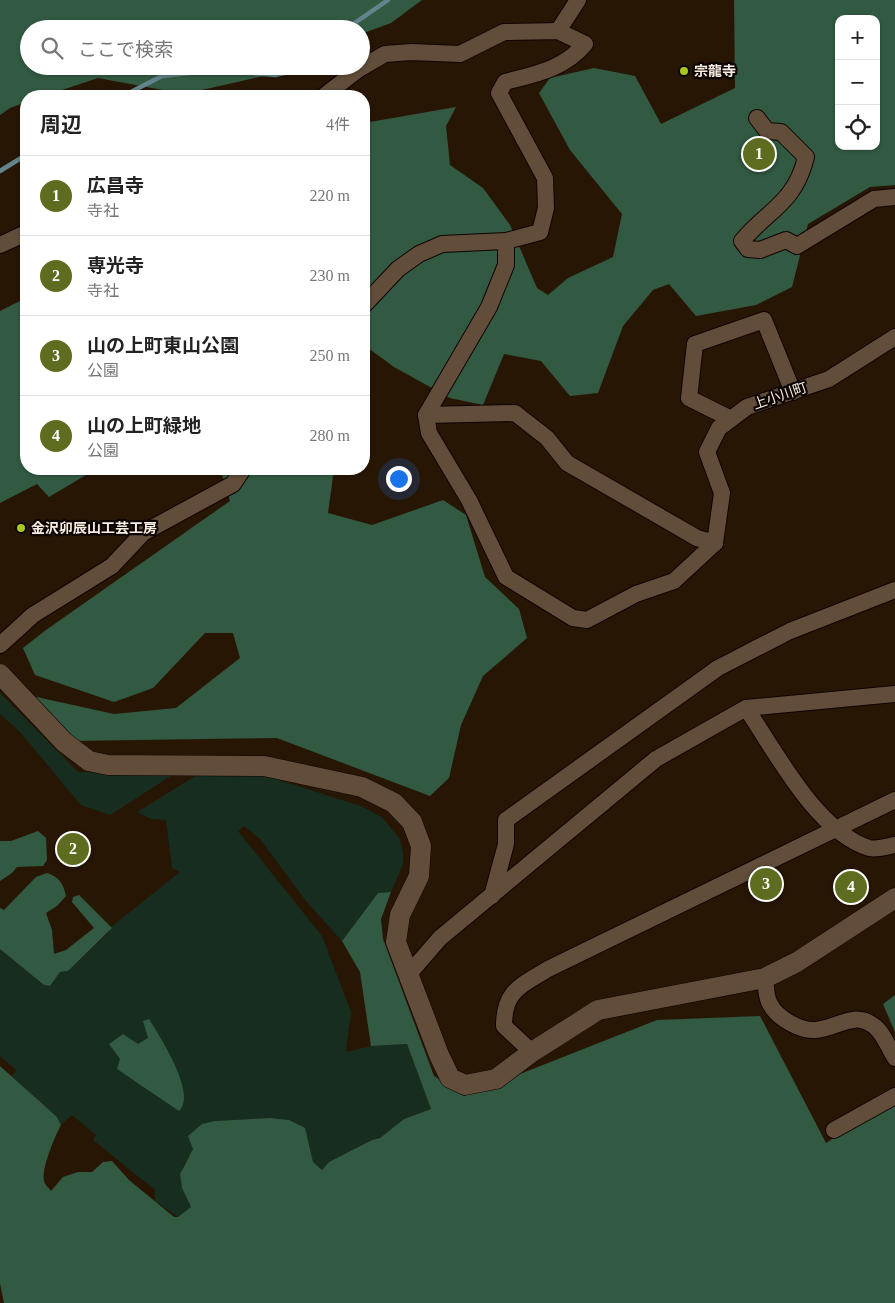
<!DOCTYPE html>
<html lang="ja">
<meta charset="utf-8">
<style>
:root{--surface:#fff;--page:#f6f6f6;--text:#222;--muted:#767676;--line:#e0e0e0;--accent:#5e6c20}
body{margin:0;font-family:"Times New Roman","Noto Sans JP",serif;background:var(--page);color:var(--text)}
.controls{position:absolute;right:15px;top:15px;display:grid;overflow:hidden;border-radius:10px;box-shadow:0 1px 4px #0004}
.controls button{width:45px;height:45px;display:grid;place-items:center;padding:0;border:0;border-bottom:1px solid var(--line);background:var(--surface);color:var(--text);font:25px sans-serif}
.you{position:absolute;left:398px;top:478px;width:18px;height:18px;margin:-12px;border:4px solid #fff;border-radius:50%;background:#1a73e8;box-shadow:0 0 0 8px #1a73e833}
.badge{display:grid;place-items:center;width:32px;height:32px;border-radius:50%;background:var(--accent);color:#fff;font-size:16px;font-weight:700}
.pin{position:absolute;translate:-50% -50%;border:2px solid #fff;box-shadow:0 1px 5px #0006}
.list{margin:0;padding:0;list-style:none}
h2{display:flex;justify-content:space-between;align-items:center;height:65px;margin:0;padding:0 20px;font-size:21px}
h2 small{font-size:16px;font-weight:400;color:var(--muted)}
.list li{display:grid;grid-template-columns:32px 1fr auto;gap:15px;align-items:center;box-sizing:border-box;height:80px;padding:0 20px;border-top:1px solid var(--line)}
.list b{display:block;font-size:19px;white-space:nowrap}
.list p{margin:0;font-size:16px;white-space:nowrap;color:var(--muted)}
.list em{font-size:16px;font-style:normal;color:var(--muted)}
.icon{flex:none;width:28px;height:28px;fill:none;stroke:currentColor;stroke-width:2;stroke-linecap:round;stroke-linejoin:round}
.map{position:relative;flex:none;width:895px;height:1303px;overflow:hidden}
.search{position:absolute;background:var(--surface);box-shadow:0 1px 4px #0004;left:20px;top:20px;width:350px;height:55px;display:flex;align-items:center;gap:12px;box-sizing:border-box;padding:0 18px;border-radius:28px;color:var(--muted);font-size:19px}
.panel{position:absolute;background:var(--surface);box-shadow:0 1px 4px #0004;left:20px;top:90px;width:350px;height:385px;border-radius:20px}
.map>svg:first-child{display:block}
.green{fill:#162d1f}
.forest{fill:#325a42;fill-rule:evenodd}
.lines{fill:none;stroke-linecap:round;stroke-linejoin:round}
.stream{stroke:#63848c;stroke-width:4.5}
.minor-casing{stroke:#100300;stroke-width:18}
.tertiary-casing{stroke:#100300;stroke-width:21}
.minor{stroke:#614d3a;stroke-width:16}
.tertiary{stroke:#614d3a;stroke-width:20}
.poi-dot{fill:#a8c71d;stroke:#0b0501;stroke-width:2}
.labels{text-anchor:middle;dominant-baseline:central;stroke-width:4.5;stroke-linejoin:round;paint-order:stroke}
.poi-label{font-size:14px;font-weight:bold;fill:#faeee3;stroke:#0b0501;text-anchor:start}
.street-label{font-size:14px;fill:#faeee3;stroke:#0b0501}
</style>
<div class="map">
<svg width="895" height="1303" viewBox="0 0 895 1303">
<rect width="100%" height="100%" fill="#281605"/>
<!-- green -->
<g class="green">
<path d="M 0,693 L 78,772 L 174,774 L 110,815 L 81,805 L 21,733 L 0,714 Z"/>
<path d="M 197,775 L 263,775 L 361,806 L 382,817 L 400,839 L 403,853 L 403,864 L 391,892 L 378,893 L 342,941 L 306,901 L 260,839 L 244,826 L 238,831 L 322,936 L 351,1012 L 346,1052 L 371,1046 L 407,1044 L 431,1109 L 404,1119 L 380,1138 L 372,1140 L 329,1162 L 322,1170 L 313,1163 L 309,1144 L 270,1118 L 215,1121 C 205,1134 185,1158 181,1173 C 178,1184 187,1198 191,1207 L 178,1217 L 155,1201 L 155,1190 L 93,1140 L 96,1135 L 72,1115 L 61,1125 L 57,1117 L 11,1078 L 16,1070 L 0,1056 L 0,949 L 44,985 L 50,986 L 60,972 L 68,971 L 108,933 L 111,927 L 180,872 L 172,868 L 166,820 L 151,819 L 137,812 Z"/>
</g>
<!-- forest -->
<g class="forest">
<path d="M 0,0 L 422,0 L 391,23 L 361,34 L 361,29 L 29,29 L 29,66 L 309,66 L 184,94 L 98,78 L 44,96 L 26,96 L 26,102 L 10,108 L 0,115 Z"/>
<path d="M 734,0 L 895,0 L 895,185 L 870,187 L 808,224 L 792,287 L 756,305 L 696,316 L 669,284 L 653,290 L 623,326 L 598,393 L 570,396 L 541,361 L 504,354 L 483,405 L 450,398 L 394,367 L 364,345 L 364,123 L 456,107 L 446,126 L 450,165 L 483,188 L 510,225 L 537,288 L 548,295 L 568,278 L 613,257 L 622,214 L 570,150 L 539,93 L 550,78 L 594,68 L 635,76 L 661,124 L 735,88 ZM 839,19 L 876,19 L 876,146 L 839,146 Z"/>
<path d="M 26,298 L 26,469 L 96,469 L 49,497 L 37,484 L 0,503 L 0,311 Z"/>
<path d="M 220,469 L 334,469 L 328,513 L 372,525 L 443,500 L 466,515 L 485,577 L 519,609 L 527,638 L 483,676 L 461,725 L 449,778 L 430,796 L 277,738 L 68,741 L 32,696 L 114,714 L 176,708 L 240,658 L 233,633 L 205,633 L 153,688 L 114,702 L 35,675 L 23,648 L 46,630 L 230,501 Z"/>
<path d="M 38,831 L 46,838 L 47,860 L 43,866 L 17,867 L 12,873 L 0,881 L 0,841 L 11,841 Z"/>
<path d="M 47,873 C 59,877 63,883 66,896 L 57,906 L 46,913 L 52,930 L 54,954 L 66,950 L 94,928 L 72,902 L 73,897 L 79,895 L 112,928 L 68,971 L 60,972 L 50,986 L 44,985 L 0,949 L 0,908 L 4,910 L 36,877 Z"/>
<path d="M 391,892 L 381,919 L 383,939 L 434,1076 L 464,1096 L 657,1020 L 760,1016 L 826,1143 L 895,1098 L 895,1303 L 4,1303 L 0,1283 L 0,1066 L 57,1117 L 61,1125 C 55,1136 41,1169 44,1181 C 45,1185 49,1188 51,1191 L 63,1177 L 78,1172 L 92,1172 L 103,1162 L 112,1161 L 129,1180 L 174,1217 L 178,1217 L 191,1207 L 182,1188 L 180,1174 L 193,1149 L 188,1136 L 202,1124 L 215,1121 L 270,1118 L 289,1120 L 305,1128 L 313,1162 L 322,1170 L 329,1162 L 372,1140 L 380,1138 L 404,1119 L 431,1109 L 407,1044 L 371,1046 L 360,972 L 342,941 L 378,893 Z"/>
<path d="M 895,995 L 895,1032 L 883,1004 Z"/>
<path d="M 149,1019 C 159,1035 198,1095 179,1111 L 117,1069 L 120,1059 L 109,1044 L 123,1034 L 138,1044 L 148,1038 L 143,1021 Z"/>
</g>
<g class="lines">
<!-- stream -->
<g class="stream">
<path d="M 346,29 L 388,0"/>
<path d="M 123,96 L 162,76 L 217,70 L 275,75 L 293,71 L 299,66"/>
<path d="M 0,171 L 26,155"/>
</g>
<defs>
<g id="minor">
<path d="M 558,31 L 578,0"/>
<path d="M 324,96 L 359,69 L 385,54 L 411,52 L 460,54 L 504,32 L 558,31 L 585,44 C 564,69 536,74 505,82 L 499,93 L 545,178 L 546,208 L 540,232 L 506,241 L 442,244 L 419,254 L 398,269 L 364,305"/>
<path d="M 757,118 L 767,131 L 781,132 L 806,157 C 795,203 769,209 742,241 L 748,249 L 760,250 L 786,240 L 797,246 L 874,199 L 895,197"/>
<path d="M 506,241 L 506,265 L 489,307 L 426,415 L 429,433 L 469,500 L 506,577 L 573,618 L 587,620 L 636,594 L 674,581 L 715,543"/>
<path d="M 0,245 L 26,233"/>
<path d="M 426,415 L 515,413 L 547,438 L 567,463 L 697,538 L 715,543"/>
<path d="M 731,419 L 689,398 L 695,344 L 764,320 L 793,392"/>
<path d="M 715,543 L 722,493 L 707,452 L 719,428 L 747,407 L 829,379 L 895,337"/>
<path d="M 0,645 L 33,615 L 112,566 L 143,533 L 233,484 L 243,469"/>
<path d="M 746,708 C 776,752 816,831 869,848 C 875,850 888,846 895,845"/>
<path d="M 492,896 L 506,844 L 506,820 L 718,668 L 790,631 L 895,590"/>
<path d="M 408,975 L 440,938 L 656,759 L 746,708 L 895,694"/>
<path d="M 765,978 C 766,986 766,998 770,1004 C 777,1018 800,1031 815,1030 C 837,1029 853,1010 874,1026 C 883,1032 889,1049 895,1058"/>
<path d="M 532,1052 L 504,1026 C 504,990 521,986 548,969 L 895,800"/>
<path d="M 834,1130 L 895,1096"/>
</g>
<path id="tertiary" d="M 0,674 L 64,742 L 89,761 L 108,765 L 264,766 L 362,787 L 394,803 L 412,822 L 421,846 L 419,876 L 400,915 L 396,942 L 439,1055 L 450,1078 L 465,1085 L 496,1079 L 532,1052 L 598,1010 L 765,978 L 797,962 L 895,898"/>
</defs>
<!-- minor casing -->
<use href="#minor" class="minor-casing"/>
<!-- tertiary casing -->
<use href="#tertiary" class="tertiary-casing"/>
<!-- minor -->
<use href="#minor" class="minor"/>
<!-- tertiary -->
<use href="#tertiary" class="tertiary"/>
</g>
<!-- markers -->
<g class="poi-dot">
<circle cx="684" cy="71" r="5"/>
<circle cx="21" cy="528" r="5"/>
</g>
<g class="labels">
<!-- poi labels -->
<g class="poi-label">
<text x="694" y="71">宗龍寺</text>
<text x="31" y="528">金沢卯辰山工芸工房</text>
</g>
<!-- street labels -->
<g class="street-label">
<text transform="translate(780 396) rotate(-19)">上小川町</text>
</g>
</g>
</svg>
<div class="controls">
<button>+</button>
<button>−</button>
<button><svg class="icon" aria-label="locate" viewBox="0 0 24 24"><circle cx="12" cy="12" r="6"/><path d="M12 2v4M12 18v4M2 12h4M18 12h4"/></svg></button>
</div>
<div class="you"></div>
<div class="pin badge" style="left:759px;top:154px">1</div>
<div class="pin badge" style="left:73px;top:849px">2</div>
<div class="pin badge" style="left:766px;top:884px">3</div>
<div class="pin badge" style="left:851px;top:887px">4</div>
<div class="search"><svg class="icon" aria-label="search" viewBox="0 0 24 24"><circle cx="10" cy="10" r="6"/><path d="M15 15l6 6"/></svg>ここで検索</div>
<section class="panel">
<h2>周辺<small>4件</small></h2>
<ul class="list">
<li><span class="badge">1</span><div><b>広昌寺</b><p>寺社</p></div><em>220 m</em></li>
<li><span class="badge">2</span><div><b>専光寺</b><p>寺社</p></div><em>230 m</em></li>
<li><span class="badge">3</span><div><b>山の上町東山公園</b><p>公園</p></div><em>250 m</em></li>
<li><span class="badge">4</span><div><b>山の上町緑地</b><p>公園</p></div><em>280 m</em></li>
</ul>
</section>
</div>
